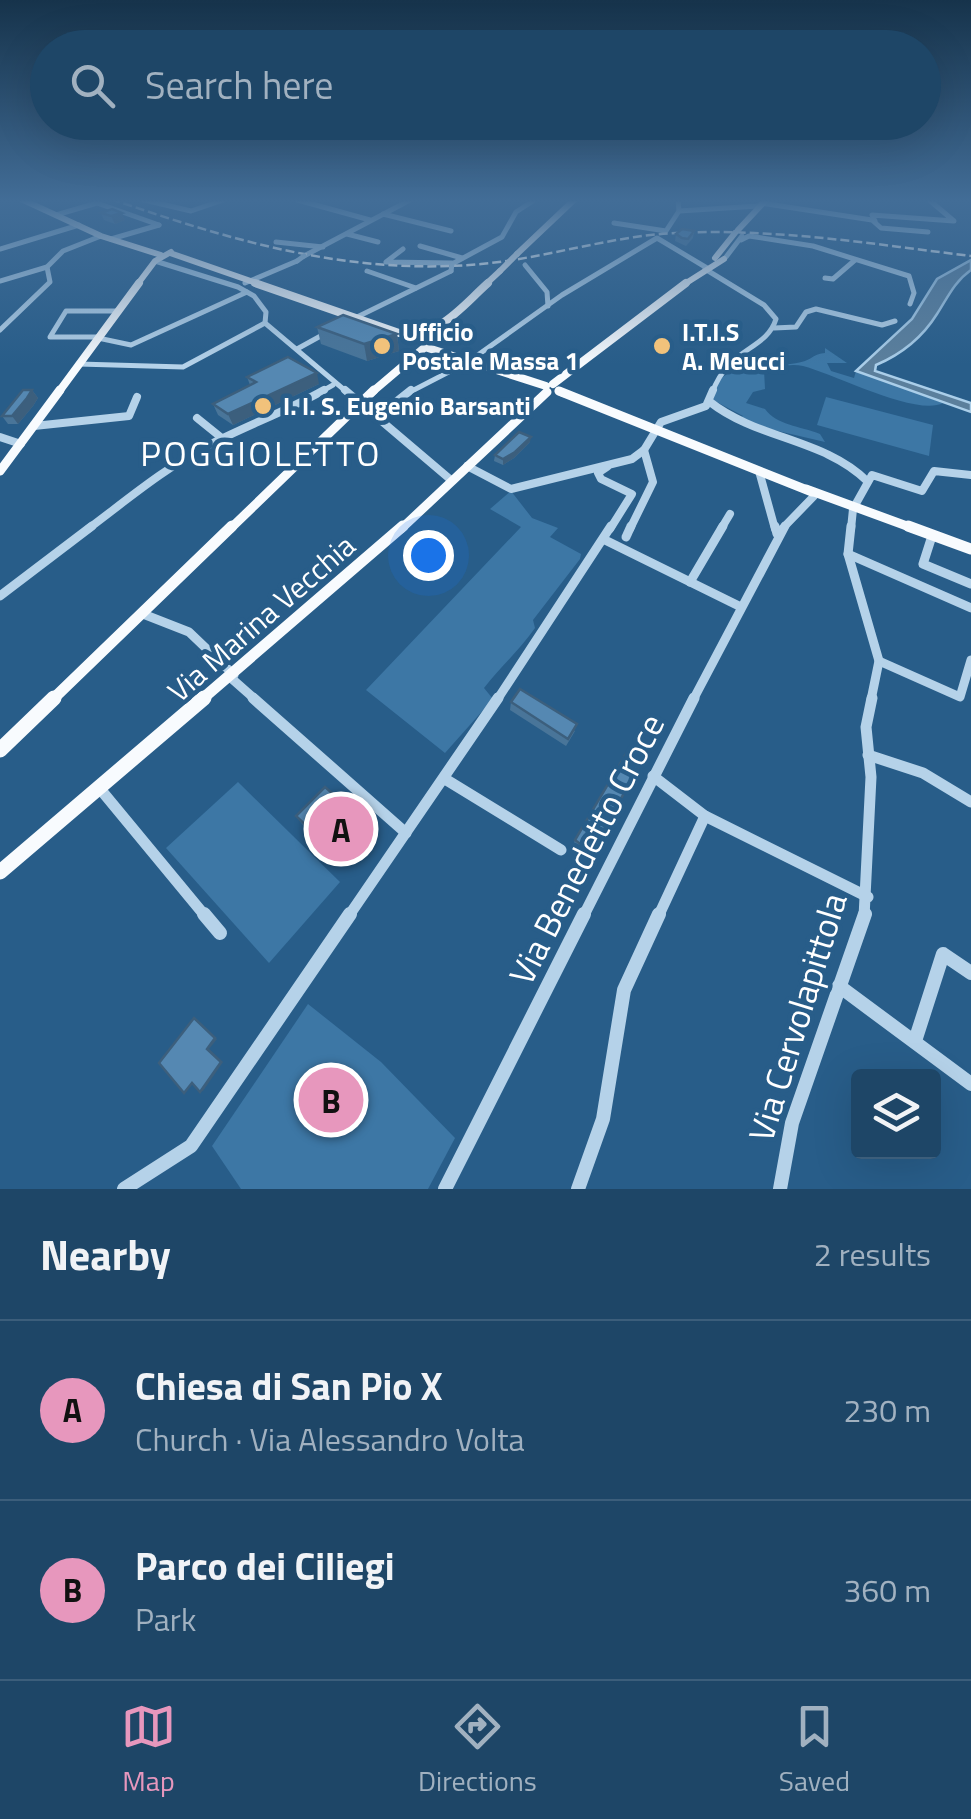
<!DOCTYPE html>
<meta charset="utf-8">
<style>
:root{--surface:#1e4667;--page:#264d6d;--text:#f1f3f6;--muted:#a1b1c0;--line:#3c5e7b;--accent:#e797bd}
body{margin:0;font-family:"Titillium Web",sans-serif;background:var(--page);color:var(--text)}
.controls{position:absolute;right:30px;bottom:30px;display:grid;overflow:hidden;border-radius:10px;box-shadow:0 10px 40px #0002}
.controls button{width:90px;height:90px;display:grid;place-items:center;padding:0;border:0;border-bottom:2px solid var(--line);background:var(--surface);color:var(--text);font:50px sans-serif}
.you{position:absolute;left:428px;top:555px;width:35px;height:35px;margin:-25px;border:8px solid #fff;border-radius:50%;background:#1a73e8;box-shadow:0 0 0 15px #1a73e833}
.badge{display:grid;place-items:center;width:65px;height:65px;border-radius:50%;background:var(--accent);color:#111;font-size:32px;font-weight:700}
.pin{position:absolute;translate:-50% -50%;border:5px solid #fff;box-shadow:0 2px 10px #0006}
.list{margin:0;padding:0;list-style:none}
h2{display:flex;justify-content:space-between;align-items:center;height:130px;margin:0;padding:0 40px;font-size:42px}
h2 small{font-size:32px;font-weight:400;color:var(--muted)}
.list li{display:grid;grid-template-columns:65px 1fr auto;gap:30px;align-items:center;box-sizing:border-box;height:180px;padding:0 40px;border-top:2px solid var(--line)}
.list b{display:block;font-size:38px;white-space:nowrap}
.list p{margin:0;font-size:32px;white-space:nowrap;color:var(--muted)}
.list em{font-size:32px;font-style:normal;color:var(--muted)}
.icon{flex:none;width:55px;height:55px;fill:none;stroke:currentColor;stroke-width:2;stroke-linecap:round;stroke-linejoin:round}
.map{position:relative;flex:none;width:971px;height:1189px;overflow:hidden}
.search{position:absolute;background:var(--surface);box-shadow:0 10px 40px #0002;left:30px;right:30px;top:30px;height:110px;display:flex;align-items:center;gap:25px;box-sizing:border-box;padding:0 35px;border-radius:55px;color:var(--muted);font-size:38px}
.sheet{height:490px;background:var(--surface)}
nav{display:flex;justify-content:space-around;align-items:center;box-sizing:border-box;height:140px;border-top:2px solid var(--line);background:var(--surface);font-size:28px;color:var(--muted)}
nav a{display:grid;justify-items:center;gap:5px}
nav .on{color:var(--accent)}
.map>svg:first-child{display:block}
.green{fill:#3d77a5}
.water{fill:#5b7f9c;stroke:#aacee9;stroke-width:2.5}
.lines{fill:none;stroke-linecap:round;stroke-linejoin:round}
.minor-far4{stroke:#b5d2e9;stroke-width:5}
.minor-far3{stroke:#b5d2e9;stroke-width:8}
.minor-far2{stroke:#b5d2e9;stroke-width:9}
.minor-far1{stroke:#b5d2e9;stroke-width:11}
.minor{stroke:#b5d2e9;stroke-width:14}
.major-far4{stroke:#f8fbfe;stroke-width:6}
.major-far3{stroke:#f8fbfe;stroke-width:8}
.major-far2{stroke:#f8fbfe;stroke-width:9}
.major-far1{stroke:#f8fbfe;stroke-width:11}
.major{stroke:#f8fbfe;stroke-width:15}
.rail{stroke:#fff;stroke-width:2.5;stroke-dasharray:9 4;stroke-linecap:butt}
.minor-bridge{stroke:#b5d2e9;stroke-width:5}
.major-bridge{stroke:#f8fbfe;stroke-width:6}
.wall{fill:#497599}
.shaded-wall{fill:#3c5f7d}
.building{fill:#5588b2;stroke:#3c5f7d;stroke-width:2.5}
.poi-dot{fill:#f1c27b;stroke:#285d89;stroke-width:4}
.labels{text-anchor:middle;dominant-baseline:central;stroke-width:9;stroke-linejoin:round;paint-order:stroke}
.far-poi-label{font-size:25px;font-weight:bold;fill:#fff;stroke:#285d89;text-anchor:start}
.street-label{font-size:30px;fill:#fff;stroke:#285d89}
.quarter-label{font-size:35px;letter-spacing:2.5px;fill:#fff;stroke:#285d89}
.near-street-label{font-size:35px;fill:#fff;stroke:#285d89}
</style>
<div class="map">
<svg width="971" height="1189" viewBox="0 0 971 1189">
<rect width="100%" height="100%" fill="#285d89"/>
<!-- green -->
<g class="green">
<path d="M 825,348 L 847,363 L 827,363 L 831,371 L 854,378 L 856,371 L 943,403 C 917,417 834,374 803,366 C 791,363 775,367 764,370 L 765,389 L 753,392 L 746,403 L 765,409 C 776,425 800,426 820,434 L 825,442 L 736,421 L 743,416 L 713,400 C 716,354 775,371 805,361 C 813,358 814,354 825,353 Z"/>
<path d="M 826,397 L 933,425 L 929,456 L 817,425 Z"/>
<path d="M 511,491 L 532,518 L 558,528 L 550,537 L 581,554 L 580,559 L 533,620 L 535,628 C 519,651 501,666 484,688 L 493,699 L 445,753 L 366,690 L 521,527 L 490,509 Z"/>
<path d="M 238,782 L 340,882 L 269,963 L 166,848 Z"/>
<path d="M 308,1004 L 381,1062 L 455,1138 L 428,1189 L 241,1189 L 212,1146 Z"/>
</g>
<!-- water -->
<path class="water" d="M 971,260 L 971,270 C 954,282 948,297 937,314 C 922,338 902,354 876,365 L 875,371 L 971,403 L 971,412 L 856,371 L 912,319 L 937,279 Z"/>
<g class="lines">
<!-- minor-far4 -->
<g class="minor-far4">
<path d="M 140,199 L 191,211 L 226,199"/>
<path d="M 294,199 L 370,220"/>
<path d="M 761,203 L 872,220 L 881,228 L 928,232"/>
<path d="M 679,211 L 758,206"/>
<path d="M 383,214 L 451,231"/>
<path d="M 56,215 L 97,203 L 159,225"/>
<path d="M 875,221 L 872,215 L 954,221 L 928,199"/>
<path d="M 614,223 L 666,231 L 679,211 L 678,199"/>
<path d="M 347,234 L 378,242"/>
<path d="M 111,239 L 159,225"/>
<path d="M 741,240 L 749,236 L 813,246 L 909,276 L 914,293 L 910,304"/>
<path d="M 276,242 L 323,247"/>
<path d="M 420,246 L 462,258"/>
<path d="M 0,249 L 79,225"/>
<path d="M 403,249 L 386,262 L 452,263"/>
<path d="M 304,256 L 412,199"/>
<path d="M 726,257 L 742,236"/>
<path d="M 155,261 L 238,287 L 254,296 L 266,312 L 265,323 L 348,393"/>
<path d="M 452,264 L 502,237 L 516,212 L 536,199"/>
<path d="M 525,265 L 547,292 L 548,306"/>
<path d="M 705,269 L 764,305 L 776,319 C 766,351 729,346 712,393"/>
<path d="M 367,271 L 416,288"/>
<path d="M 825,278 L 833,279 L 855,260"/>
<path d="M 0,281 L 47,267 L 63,251 L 101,236"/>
<path d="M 245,283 L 297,261"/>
<path d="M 353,319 L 451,271"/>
<path d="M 774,328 L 796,327 L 806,312 L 816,309 L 882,325 L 895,321"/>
<path d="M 0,330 L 50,282 L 47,267"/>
<path d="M 99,337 L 50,337 L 66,311 L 118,311"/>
<path d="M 98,338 L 131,345 L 247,292"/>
<path d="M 297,349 L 326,333"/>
<path d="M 79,364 L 183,367 L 265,323"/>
<path d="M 319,393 L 333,385"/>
<path d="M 408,393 L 468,362 L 562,295 L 657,238 L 707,268"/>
</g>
<!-- minor-far3 -->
<g class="minor-far3">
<path d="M 345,390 L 451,480"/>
<path d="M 710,402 C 757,439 825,439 867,481"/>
<path d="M 377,417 L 411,390"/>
<path d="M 197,418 L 223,439"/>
<path d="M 34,426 L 129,416 L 137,397"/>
<path d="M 0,437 L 21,444"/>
<path d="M 467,466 L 511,489 L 632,459 L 644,450 L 661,422 L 706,406 L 713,390"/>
<path d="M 607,467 L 598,473 L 601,479 L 632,494 L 610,529"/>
<path d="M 759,471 L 775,529"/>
<path d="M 88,529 C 128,499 166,467 211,444 C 248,425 287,411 324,390"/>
<path d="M 630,529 L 653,482 L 644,450"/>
<path d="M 721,529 L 730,514"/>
<path d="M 782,529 L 814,496 L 812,492"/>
<path d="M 851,529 L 853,509 L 872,475 L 922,491 L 934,471 L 971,475"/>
</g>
<!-- minor-far2 -->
<g class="minor-far2">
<path d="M 775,526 L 777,534"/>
<path d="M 851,526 L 848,554 L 879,661 L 871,700"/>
<path d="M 932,536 L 923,564 L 971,584"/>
<path d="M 626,537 L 631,526"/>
<path d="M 605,540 L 741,607"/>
<path d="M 848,554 L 971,608"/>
<path d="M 690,582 L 723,526"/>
<path d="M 0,596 L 92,526"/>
<path d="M 143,614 L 189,632 L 234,675"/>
<path d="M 879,661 L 960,697 L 971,660"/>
<path d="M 231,678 L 256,700"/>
<path d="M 497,700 L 611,526"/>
<path d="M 693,700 L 785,526"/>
</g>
<!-- minor-far1 -->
<g class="minor-far1">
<path d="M 253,698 L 406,833"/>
<path d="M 868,755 L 923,773 L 971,802"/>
<path d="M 653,776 L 705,816 L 868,897"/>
<path d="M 445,779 L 561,850"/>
<path d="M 101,790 L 206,917"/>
<path d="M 348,917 L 498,698"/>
<path d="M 583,917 L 694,698"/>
<path d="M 658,917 L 705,816"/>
<path d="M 864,917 L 871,777 L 866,727 L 872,698"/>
</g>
<!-- minor -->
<g class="minor">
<path d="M 204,914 L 220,933"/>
<path d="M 839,986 L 971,1084"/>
<path d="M 915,1041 L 943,954 L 971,973"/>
<path d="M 124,1189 L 191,1146 L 350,914"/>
<path d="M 445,1189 L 584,914"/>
<path d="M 578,1189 L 603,1119 L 624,990 L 659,914"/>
<path d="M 780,1189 L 792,1123 L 865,914"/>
</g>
<!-- major-far4 -->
<g class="major-far4">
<path d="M 21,199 L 101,236 L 161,255"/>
<path d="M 738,230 L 767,199"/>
<path d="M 170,253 L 262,285"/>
<path d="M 517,254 L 575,199"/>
<path d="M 715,258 L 735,233"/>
<path d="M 137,285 L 155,261 L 171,252"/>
<path d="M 485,285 L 500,271"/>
<path d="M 683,285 L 724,259"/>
</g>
<!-- major-far3 -->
<g class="major-far3">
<path d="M 255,283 L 399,333 C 440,337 459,309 488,283"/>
<path d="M 428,348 L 546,386"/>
<path d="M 553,384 L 686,283"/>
<path d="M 559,391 L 563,393"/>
<path d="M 58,393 L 139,283"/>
<path d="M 371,393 L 424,348"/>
</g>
<!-- major-far2 -->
<g class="major-far2">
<path d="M 559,391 L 812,492"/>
<path d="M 0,471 L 60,390"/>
<path d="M 806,489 L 915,529"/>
<path d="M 230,529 L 374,390"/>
<path d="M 401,529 L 547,392"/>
</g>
<!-- major-far1 -->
<g class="major-far1">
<path d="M 908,526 L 971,549"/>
<path d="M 52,700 L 232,526"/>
<path d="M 201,700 L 403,526"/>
</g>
<!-- major -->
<g class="major">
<path d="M 0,750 L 54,698"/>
<path d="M 0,872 L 204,698"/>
</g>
<!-- rail -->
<path class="rail" d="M 111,199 C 233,241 350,276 481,264 C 547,258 610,236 676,233 C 775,228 873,244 971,256"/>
<!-- minor-bridge -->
<g class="minor-bridge">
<path d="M 297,261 L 304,256"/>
<path d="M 451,271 L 452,264"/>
</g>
<!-- major-bridge -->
<path class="major-bridge" d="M 500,271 L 517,254"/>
</g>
<!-- wall -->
<g class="wall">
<path d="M 101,213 L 125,220 L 115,224 L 104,220 Z"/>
<path d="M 694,231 L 693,238 L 686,246 L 675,241 L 676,234 Z"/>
<path d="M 317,327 L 397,334 L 399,351 L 367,361 L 321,344 Z"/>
<path d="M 247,377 L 319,384 L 233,425 L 218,415 L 213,404 L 250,385 Z"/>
<path d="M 32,390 L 38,398 L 33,406 L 18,424 L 8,424 L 2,416 Z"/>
<path d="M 530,442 L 514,458 L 503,465 L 494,461 L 495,455 Z"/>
<path d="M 511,702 L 575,731 L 566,746 L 510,710 Z"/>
<path d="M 642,761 L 586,862 L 571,851 L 575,840 Z"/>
<path d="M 296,816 L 366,827 L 357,837 L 359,842 L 355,848 L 351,844 L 338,859 L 302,824 Z"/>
</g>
<!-- shaded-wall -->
<g class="shaded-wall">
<path d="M 122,213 L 125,220 L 115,224 L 111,216 Z"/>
<path d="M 397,334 L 399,351 L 367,361 L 364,344 Z"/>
<path d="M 317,373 L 319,384 L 233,425 L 228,414 Z"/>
<path d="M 32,390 L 38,398 L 33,406 L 18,424 L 12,416 Z"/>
<path d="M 531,437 L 530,442 L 514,458 L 503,465 L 503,459 Z"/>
<path d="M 362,819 L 366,827 L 357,837 L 359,842 L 355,848 L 351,841 L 351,832 Z"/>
<path d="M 346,837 L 351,844 L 338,859 L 334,852 Z"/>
<path d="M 194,1018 L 196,1019 L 217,1039 L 209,1049 L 223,1062 L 203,1091 L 200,1092 L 207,1049 Z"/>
</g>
<!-- building -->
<g class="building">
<path d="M 112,209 L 122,213 L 111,216 L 101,213 Z"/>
<path d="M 682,229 L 694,231 L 688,239 L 682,238 L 676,234 Z"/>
<path d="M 343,315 L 397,334 L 364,344 L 317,327 Z"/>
<path d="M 288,357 L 317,373 L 228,414 L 213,404 L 256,382 L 247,377 Z"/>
<path d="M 23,390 L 32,390 L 27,398 L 12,416 L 2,416 Z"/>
<path d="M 519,432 L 531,437 L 515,452 L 503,459 L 495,455 Z"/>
<path d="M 520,689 L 577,724 L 568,739 L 511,702 Z"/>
<path d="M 627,752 L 642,761 L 591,852 L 575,840 Z"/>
<path d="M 325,787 L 362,819 L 351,832 L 355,835 L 351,841 L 346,837 L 334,852 L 296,816 Z"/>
<path d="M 194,1018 L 215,1038 L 207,1049 L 221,1062 L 200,1092 L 192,1083 L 184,1093 L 159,1063 Z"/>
</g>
<!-- sky -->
<linearGradient id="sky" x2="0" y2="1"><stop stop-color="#16334b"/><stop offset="0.55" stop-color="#426d97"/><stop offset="1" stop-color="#426d97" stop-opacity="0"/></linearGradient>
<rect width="971" height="365" fill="url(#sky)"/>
<!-- markers -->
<g class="poi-dot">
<circle cx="382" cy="346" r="10"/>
<circle cx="662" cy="346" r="10"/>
<circle cx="263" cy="406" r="10"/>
</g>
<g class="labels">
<!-- far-poi labels -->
<g class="far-poi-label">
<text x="402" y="332">Ufficio<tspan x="402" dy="29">Postale Massa 1</tspan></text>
<text x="682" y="332">I.T.I.S<tspan x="682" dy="29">A. Meucci</tspan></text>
<text x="283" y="406">I. I. S. Eugenio Barsanti</text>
</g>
<!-- street labels -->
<g class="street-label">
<text transform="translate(261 618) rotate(-41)">Via Marina Vecchia</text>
</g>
<!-- quarter labels -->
<g class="quarter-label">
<text x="261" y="453">POGGIOLETTO</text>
</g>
<!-- near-street labels -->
<g class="near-street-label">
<text transform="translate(586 849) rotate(-63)">Via Benedetto Croce</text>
<text transform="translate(797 1017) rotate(-73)">Via Cervolapittola</text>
</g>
</g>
</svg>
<div class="controls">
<button><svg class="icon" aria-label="layers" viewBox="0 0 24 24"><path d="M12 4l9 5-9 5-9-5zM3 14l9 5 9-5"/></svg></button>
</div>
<div class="you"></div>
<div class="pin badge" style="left:341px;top:829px">A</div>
<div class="pin badge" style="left:331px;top:1100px">B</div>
<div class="search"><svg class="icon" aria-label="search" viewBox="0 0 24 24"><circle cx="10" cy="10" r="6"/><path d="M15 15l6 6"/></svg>Search here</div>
</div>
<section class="sheet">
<h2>Nearby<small>2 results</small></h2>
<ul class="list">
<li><span class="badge">A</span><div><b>Chiesa di San Pio X</b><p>Church · Via Alessandro Volta</p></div><em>230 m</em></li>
<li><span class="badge">B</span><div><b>Parco dei Ciliegi</b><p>Park</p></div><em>360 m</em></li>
</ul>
</section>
<nav>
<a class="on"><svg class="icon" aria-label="map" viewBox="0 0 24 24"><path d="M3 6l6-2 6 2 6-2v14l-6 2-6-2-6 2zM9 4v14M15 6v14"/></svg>Map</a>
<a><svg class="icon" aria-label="directions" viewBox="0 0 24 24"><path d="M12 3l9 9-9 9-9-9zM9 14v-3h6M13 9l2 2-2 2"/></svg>Directions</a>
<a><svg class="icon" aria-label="saved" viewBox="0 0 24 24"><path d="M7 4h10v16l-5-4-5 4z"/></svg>Saved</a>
</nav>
